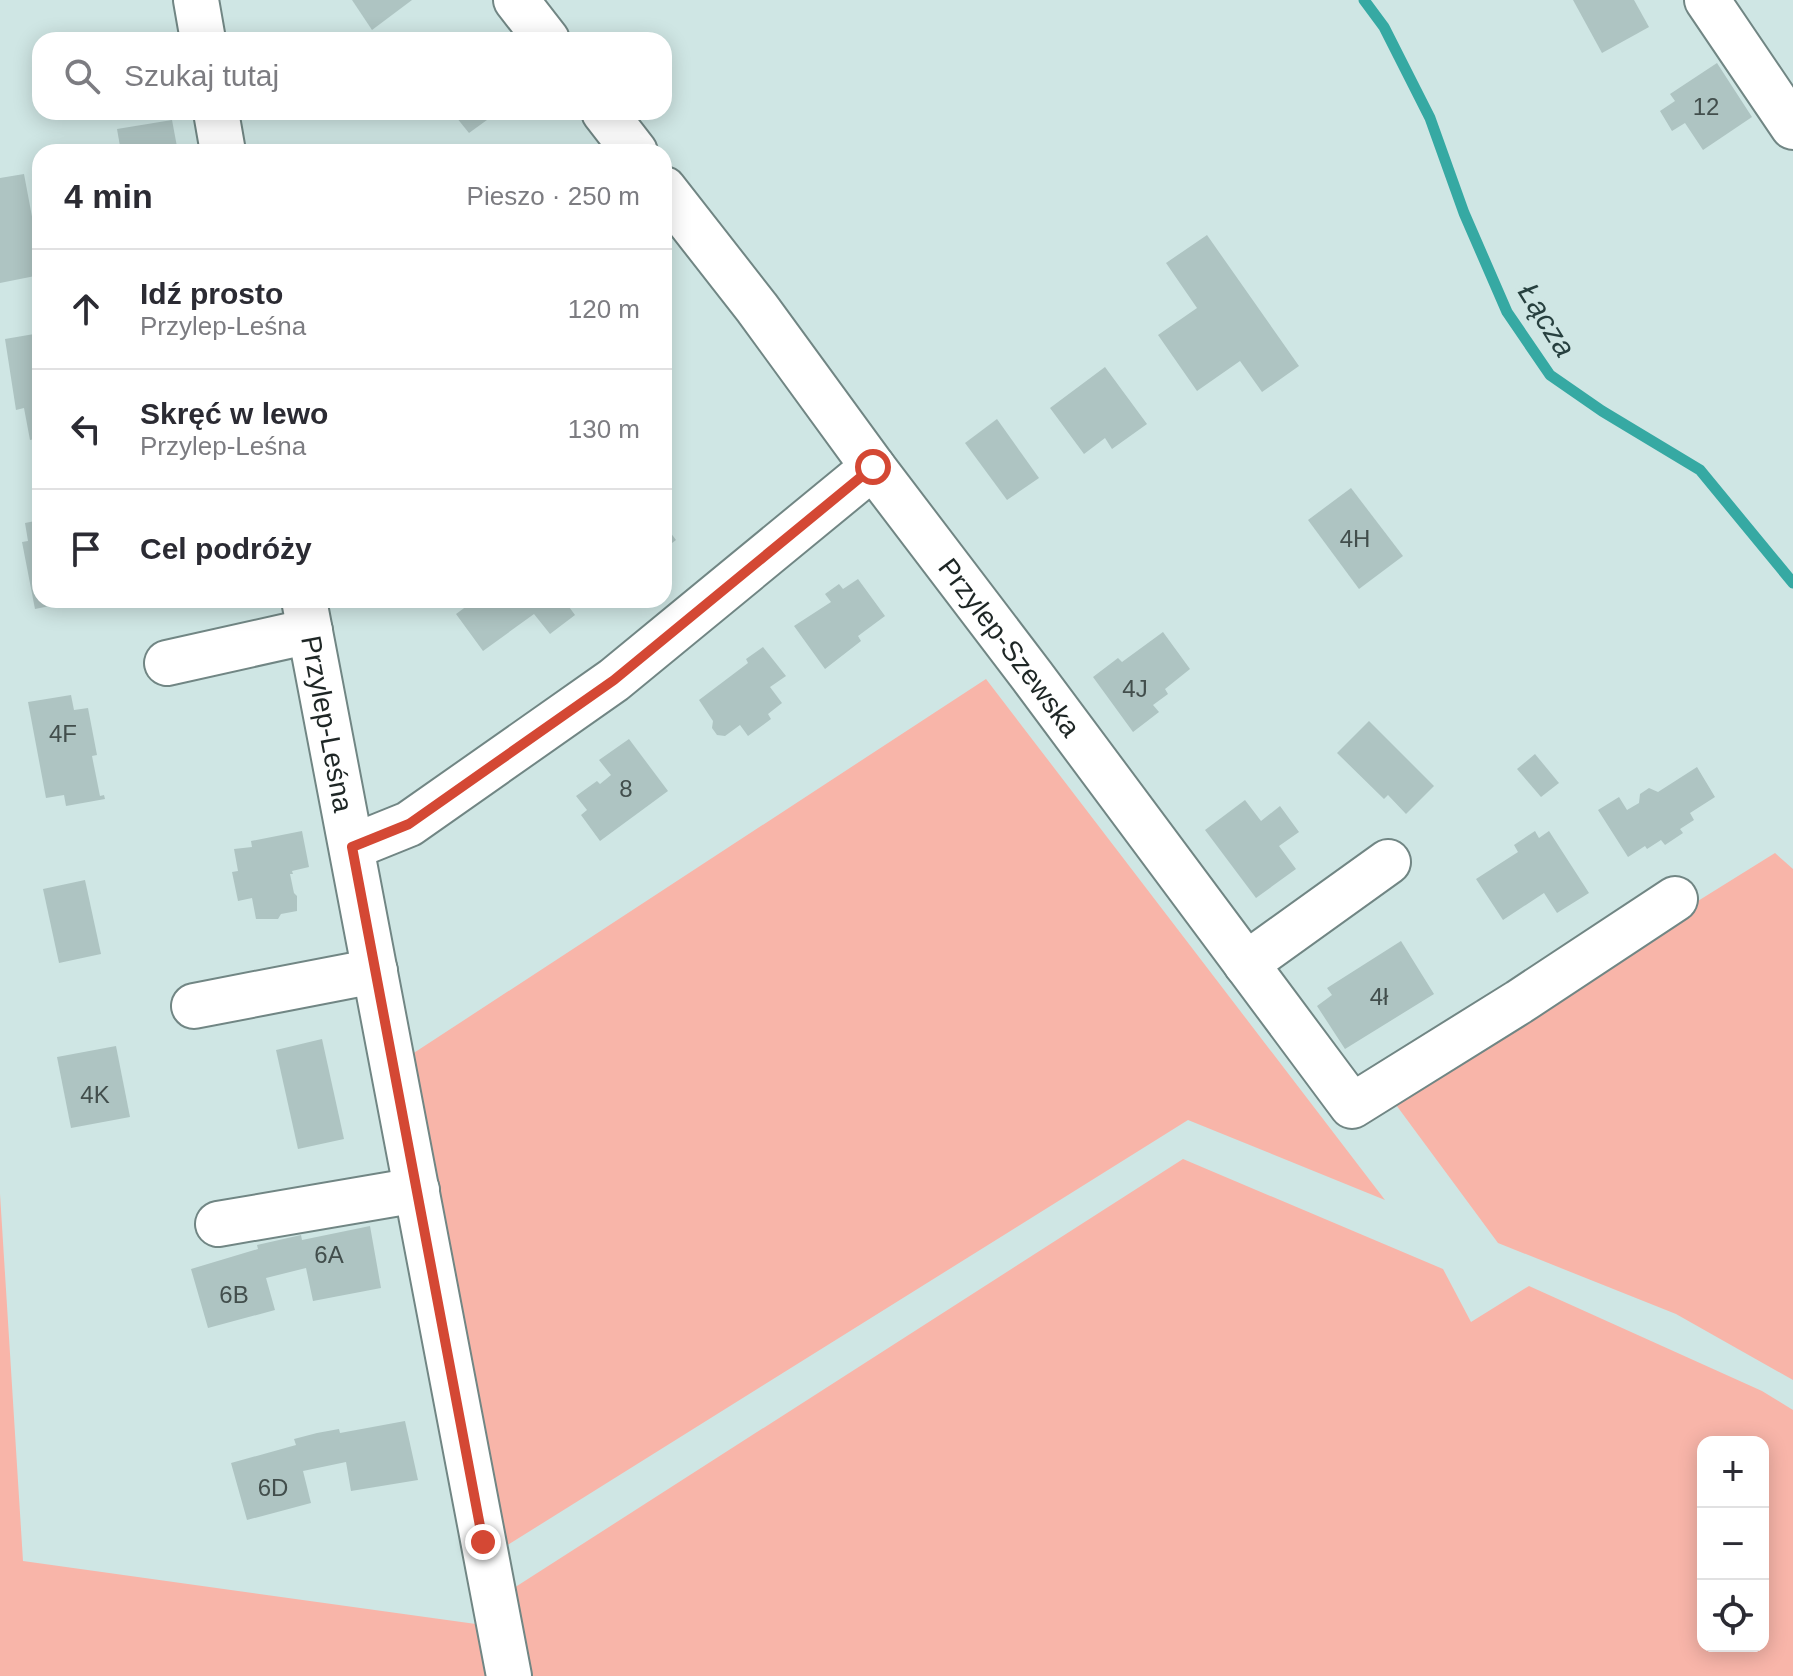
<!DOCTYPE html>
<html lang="pl">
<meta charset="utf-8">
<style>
:root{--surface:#fff;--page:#f7f7f7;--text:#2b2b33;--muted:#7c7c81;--line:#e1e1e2}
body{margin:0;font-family:Arial,sans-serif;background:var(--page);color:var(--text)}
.controls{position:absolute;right:24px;bottom:24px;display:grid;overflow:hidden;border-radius:16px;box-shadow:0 4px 20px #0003}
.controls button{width:72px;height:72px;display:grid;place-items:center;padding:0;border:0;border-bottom:2px solid var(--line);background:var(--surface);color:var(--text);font:40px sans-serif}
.stop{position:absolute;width:24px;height:24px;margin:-18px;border:6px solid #d44834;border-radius:50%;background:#fff}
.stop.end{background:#d44834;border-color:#fff;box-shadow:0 2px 8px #0008}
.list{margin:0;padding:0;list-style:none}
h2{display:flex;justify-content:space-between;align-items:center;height:104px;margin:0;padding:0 32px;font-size:34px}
h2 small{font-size:26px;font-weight:400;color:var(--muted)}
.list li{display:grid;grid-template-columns:52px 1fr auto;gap:24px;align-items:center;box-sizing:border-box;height:120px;padding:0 32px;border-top:2px solid var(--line)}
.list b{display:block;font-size:30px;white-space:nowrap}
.list p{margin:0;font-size:26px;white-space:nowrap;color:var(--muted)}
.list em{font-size:26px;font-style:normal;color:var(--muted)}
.icon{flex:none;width:44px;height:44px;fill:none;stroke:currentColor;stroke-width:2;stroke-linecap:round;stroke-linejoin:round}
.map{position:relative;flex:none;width:1793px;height:1676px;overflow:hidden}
.search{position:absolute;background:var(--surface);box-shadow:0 4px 20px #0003;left:32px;top:32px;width:640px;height:88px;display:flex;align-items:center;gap:20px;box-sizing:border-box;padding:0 28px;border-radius:24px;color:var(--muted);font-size:30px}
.panel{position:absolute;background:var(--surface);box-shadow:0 4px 20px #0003;left:32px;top:144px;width:640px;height:464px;border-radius:24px}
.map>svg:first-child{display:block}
.green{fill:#f8b5a9;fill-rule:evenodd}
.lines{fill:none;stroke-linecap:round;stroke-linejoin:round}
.stream{stroke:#36a9a3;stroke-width:11}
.building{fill:#aec4c2}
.minor-casing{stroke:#718684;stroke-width:48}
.minor{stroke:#fff;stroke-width:44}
.route{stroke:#d44834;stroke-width:10}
.labels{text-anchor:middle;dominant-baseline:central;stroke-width:8;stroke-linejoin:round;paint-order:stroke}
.number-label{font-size:24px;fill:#424e4c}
.street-label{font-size:28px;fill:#1e2625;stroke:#cfe6e4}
.water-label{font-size:30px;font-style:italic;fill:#27403f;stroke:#cfe6e4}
</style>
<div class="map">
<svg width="1793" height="1676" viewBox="0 0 1793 1676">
<rect width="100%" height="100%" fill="#cfe6e4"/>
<!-- green -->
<g class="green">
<path d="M 986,679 L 1385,1200 L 1188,1120 L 498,1551 L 403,1060 Z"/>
<path d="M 1775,853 L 1793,869 L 1793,1380 L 1676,1314 L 1498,1243 L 1388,1094 Z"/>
<path d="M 1183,1159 L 1443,1269 L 1471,1322 L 1529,1286 L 1762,1391 L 1793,1410 L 1793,1676 L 524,1676 L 506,1593 ZM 1703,1442 L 1763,1442 L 1763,1646 L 1703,1646 Z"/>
<path d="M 0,1194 L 23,1561 L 483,1625 L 495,1676 L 0,1676 Z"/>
</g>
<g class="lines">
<!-- stream -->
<path class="stream" d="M 1364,0 L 1384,27 L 1430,118 L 1464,213 L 1507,312 L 1550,375 L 1602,411 L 1700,470 L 1793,583"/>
</g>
<!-- building -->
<g class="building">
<path d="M 352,0 L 412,0 L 372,30 Z"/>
<path d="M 1573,0 L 1634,0 L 1649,27 L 1602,53 Z"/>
<path d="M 1717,63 L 1752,117 L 1703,150 L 1685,123 L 1672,131 L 1660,111 L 1675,101 L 1670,94 Z"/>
<path d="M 452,112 L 498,112 L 469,133 Z"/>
<path d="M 172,120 L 178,152 L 121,152 L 117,129 Z"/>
<path d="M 24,174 L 40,259 L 40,275 L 0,283 L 0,178 Z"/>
<path d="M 1207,235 L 1299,366 L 1262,392 L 1240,361 L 1197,391 L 1158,335 L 1197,308 L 1166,263 Z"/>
<path d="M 40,333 L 40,438 L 30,440 L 24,408 L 16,410 L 5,339 Z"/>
<path d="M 1105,367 L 1147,424 L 1112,449 L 1105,438 L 1084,454 L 1050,408 Z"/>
<path d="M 997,419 L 1039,478 L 1007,500 L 965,443 Z"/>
<path d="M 1351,488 L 1403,556 L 1359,589 L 1308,520 Z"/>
<path d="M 40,520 L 40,600 L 75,601 L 35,609 L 22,542 L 28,541 L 25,523 Z"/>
<path d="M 664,524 L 676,540 L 664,549 Z"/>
<path d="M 858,579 L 885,616 L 858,636 L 861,641 L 825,669 L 794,626 L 831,602 L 825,594 L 839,584 L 843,589 Z"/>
<path d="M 475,600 L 564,600 L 575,615 L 550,634 L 534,614 L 483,651 L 456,614 Z"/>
<path d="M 1163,632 L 1190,669 L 1165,689 L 1168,694 L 1153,705 L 1159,712 L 1133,732 L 1093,677 L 1118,658 L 1122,662 Z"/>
<path d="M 763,647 L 786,676 L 770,687 L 782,703 L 768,714 L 771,719 L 748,736 L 740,725 L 725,736 L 717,735 L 712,728 L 713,721 L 699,700 L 748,663 L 746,659 Z"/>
<path d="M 71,695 L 74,710 L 88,708 L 97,755 L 92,756 L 100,796 L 104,795 L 105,799 L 66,806 L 64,795 L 46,798 L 28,702 Z"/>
<path d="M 1369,721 L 1434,786 L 1406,814 L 1388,795 L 1384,799 L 1337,753 Z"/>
<path d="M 629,739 L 668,791 L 600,841 L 581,815 L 587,810 L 576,796 L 597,781 L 600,784 L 611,775 L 599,760 Z"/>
<path d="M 1535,754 L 1559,783 L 1541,797 L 1517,769 Z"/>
<path d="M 1697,767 L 1715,797 L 1690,813 L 1694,820 L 1680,829 L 1683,833 L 1665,845 L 1661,840 L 1647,849 L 1645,846 L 1628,857 L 1598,810 L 1619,797 L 1627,810 L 1639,803 L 1640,794 L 1649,788 L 1658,792 Z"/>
<path d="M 1245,800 L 1261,821 L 1280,806 L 1299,832 L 1279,846 L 1296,869 L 1256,898 L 1205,830 Z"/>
<path d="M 302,831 L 309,867 L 292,871 L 293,874 L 290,874 L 294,893 L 297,896 L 297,911 L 281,914 L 278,919 L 256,919 L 252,898 L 238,901 L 232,872 L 238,871 L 234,849 L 252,847 L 251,841 Z"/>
<path d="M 1535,831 L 1539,838 L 1549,831 L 1589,893 L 1557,913 L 1544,893 L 1503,920 L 1476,879 L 1518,852 L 1514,845 Z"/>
<path d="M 85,880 L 101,954 L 59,963 L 43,889 Z"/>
<path d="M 1401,941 L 1434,994 L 1345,1049 L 1317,1006 L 1332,995 L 1327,988 Z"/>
<path d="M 322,1039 L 344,1139 L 298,1149 L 276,1050 Z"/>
<path d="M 116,1046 L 130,1117 L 71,1128 L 57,1057 Z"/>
<path d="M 370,1226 L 381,1288 L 313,1301 L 306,1268 L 266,1278 L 275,1310 L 208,1328 L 191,1269 L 258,1249 L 257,1245 L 301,1235 L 302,1240 Z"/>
<path d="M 405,1421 L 418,1480 L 351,1491 L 346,1462 L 303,1471 L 311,1503 L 247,1520 L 231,1463 L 296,1445 L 294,1439 L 317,1433 L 339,1429 L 340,1433 Z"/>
</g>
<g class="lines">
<defs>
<g id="minor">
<path d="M 196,0 L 203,40"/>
<path d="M 516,0 L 547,40"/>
<path d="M 1707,0 L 1793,127"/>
<path d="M 216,112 L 223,152"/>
<path d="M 604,112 L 635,152"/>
<path id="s1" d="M 664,189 L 757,308 L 873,467 L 1032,676 L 1352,1106 L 1519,1002 L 1675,899"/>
<path id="s2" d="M 304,600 L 509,1676"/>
<path d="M 167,663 L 310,631"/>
<path d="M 352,847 L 409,824 L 614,680 L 873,467"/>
<path d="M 1246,964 L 1388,862"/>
<path d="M 194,1006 L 375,971"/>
<path d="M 218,1224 L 417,1190"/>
</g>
</defs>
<!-- minor casing -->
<use href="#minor" class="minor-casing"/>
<!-- minor -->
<use href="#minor" class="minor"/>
</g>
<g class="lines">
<!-- route -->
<path class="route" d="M 483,1542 L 352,847 L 409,824 L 614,680 L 873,467"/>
</g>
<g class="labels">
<!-- number labels -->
<g class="number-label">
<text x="1706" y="106">12</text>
<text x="1355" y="538">4H</text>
<text x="1135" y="688">4J</text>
<text x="63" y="733">4F</text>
<text x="626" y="788">8</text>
<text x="1379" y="996">4ł</text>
<text x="95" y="1094">4K</text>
<text x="329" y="1254">6A</text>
<text x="234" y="1294">6B</text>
<text x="273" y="1487">6D</text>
</g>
<!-- street labels -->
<g class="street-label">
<text stroke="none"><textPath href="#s1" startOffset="574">Przylep-Szewska</textPath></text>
<text stroke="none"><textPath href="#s2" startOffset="126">Przylep-Leśna</textPath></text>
</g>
<!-- water labels -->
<g class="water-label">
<text transform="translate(1547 320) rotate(58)">Łącza</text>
</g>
</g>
</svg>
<div class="controls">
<button>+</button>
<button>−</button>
<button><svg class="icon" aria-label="locate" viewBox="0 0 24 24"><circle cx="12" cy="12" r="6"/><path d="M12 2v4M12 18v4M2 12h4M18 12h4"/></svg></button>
</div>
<div class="stop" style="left:873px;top:467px"></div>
<div class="stop end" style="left:483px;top:1542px"></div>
<div class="search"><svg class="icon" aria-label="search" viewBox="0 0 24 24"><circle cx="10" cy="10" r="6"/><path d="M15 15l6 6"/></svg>Szukaj tutaj</div>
<section class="panel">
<h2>4 min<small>Pieszo · 250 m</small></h2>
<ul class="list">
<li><svg class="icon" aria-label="ahead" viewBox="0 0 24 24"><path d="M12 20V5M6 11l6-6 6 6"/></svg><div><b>Idź prosto</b><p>Przylep-Leśna</p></div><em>120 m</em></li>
<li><svg class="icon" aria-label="left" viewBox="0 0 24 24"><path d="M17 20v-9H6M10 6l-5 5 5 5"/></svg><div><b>Skręć w lewo</b><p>Przylep-Leśna</p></div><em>130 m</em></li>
<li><svg class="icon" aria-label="arrive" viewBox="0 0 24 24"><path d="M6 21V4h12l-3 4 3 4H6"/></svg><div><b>Cel podróży</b></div></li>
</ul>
</section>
</div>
